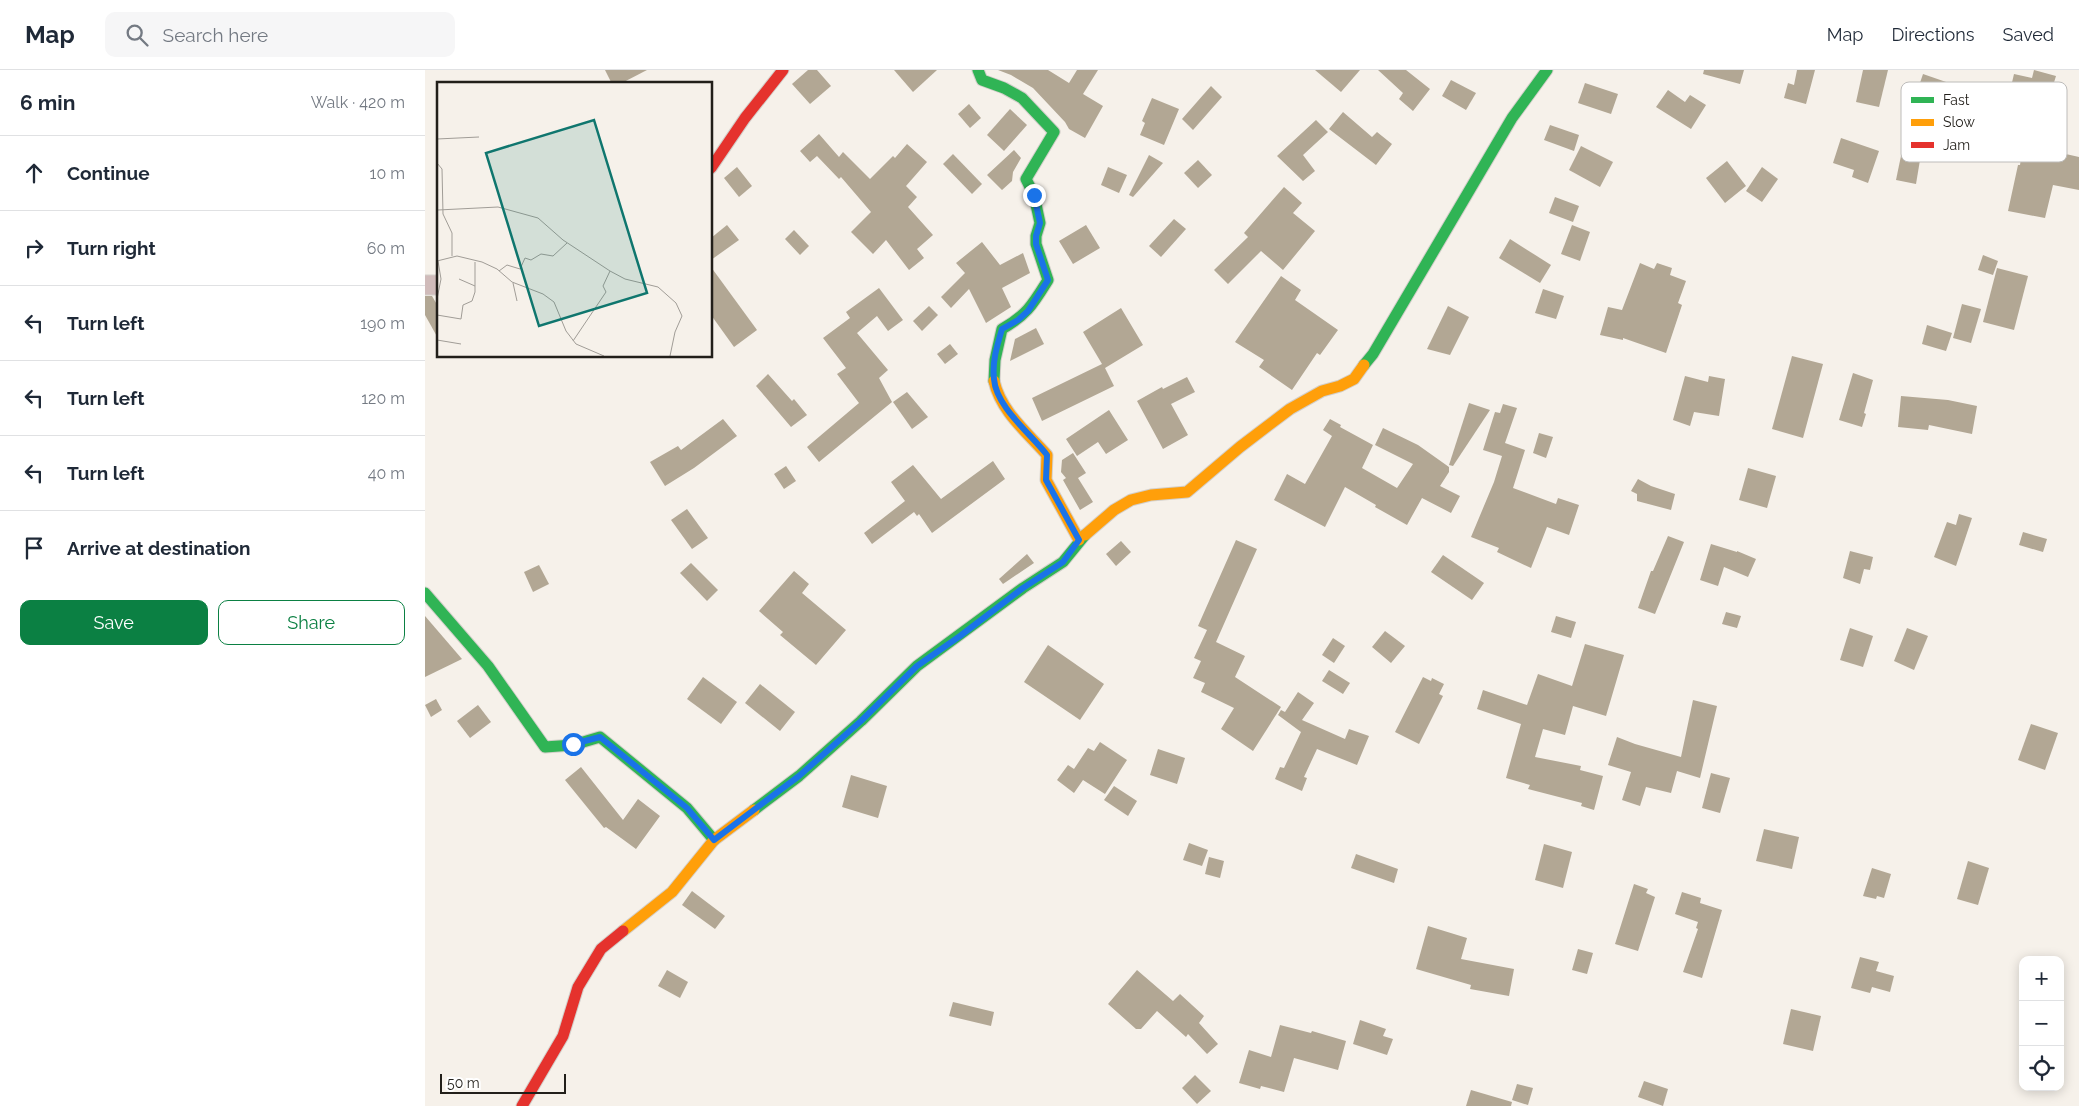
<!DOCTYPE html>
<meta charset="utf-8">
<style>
:root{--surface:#fff;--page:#f6f6f7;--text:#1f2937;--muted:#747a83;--line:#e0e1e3;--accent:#0b8043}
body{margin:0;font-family:Raleway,sans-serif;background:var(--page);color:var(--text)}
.controls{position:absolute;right:15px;bottom:15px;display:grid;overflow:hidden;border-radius:10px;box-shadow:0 2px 12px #0003}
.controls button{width:45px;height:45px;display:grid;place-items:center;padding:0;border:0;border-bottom:1px solid var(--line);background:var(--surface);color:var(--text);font:25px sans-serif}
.scale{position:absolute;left:15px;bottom:12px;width:126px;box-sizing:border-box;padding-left:5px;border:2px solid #221f1a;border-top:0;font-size:14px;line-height:18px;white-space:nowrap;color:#221f1a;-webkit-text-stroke:4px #fff;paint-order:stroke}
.stop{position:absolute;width:15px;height:15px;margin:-11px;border:4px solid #1a73e8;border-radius:50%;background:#fff}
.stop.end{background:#1a73e8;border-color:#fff;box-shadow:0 1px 5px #0008}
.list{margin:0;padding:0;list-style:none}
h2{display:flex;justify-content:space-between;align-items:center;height:65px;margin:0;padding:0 20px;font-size:21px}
h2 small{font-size:16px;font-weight:400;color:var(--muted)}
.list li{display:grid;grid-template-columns:32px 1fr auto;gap:15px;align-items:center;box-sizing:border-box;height:75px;padding:0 20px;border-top:1px solid var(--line)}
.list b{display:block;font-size:19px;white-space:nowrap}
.list em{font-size:16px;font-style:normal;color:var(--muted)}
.actions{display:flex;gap:10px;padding:15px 20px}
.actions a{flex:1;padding:11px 0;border:1px solid var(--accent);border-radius:10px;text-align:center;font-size:18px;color:var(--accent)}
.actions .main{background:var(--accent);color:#fff}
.icon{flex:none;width:28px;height:28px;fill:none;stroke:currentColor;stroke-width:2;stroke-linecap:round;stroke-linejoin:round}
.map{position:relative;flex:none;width:1654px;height:1036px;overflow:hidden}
header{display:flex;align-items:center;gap:30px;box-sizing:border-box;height:70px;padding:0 25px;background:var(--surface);border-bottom:1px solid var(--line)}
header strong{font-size:24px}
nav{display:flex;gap:28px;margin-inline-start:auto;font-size:18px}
.search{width:350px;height:45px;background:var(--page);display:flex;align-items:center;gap:12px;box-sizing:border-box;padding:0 18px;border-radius:10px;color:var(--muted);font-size:19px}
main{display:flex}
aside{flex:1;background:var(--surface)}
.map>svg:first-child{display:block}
.building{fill:#b2a794}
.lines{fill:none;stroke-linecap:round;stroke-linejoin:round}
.street-casing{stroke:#d3cfca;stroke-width:21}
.fast-casing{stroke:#d3cfca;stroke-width:13}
.slow-casing{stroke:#d3cfca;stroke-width:13}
.jam-casing{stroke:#d3cfca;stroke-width:13}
.street{stroke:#d0bbba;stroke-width:19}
.fast{stroke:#30b455;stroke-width:11}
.slow{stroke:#ff9f0a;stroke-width:11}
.jam{stroke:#e5322d;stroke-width:11}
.route{stroke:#1a73e8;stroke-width:6}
.inset-road{fill:none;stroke:#a19d97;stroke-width:1}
.view{fill:#0f766e;fill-opacity:0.15;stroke:#0f766e;stroke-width:2.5}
.inset-edge{fill:none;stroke:#221f1a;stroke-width:2.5}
.key{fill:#fff;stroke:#bdbcba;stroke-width:1}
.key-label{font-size:14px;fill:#221f1a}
</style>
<header>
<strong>Map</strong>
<div class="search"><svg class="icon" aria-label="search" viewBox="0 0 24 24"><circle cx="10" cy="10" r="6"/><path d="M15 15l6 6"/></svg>Search here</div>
<nav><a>Map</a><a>Directions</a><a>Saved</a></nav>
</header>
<main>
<aside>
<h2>6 min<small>Walk · 420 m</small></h2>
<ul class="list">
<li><svg class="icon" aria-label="ahead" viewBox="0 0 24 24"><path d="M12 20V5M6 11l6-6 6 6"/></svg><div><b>Continue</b></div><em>10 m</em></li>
<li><svg class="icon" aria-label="right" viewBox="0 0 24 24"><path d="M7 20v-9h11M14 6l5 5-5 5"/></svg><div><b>Turn right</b></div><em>60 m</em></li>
<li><svg class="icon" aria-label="left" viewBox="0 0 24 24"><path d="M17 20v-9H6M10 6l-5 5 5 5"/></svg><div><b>Turn left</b></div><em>190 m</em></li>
<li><svg class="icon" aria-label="left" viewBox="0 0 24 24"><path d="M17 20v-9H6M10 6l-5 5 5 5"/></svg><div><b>Turn left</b></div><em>120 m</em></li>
<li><svg class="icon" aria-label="left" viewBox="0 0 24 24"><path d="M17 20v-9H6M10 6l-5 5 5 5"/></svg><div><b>Turn left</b></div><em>40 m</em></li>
<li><svg class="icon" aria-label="arrive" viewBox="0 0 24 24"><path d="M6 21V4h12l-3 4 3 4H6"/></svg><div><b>Arrive at destination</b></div></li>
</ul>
<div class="actions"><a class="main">Save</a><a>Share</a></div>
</aside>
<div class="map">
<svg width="1654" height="1036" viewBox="0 0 1654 1036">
<rect width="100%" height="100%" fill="#f6f1ea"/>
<!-- building -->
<g class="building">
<path d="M 180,0 L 222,0 L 195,14 L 187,14 Z"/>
<path d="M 383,0 L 392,0 L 406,16 L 385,34 L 367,14 Z"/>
<path d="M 469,0 L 512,0 L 488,22 Z"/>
<path d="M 573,0 L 623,0 L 644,13 L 652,0 L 673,0 L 658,24 L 678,36 L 660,68 L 644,59 L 640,52 L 608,18 L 586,5 Z"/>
<path d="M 890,0 L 935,0 L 916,22 Z"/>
<path d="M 953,0 L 981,0 L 1005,19 L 988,41 L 974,29 L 978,23 Z"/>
<path d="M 1279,0 L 1319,0 L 1315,14 L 1278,4 Z"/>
<path d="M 1372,0 L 1390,0 L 1381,34 L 1359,28 L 1363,13 L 1369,15 Z"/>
<path d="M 1438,0 L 1463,0 L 1454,37 L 1431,32 Z"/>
<path d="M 1609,0 L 1631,6 L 1617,51 L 1638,56 L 1632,82 L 1654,87 L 1654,120 L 1628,115 L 1620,148 L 1583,141 L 1593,95 L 1595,95 L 1602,51 L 1579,46 L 1589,4 L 1607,8 Z"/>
<path d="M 1498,4 L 1524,13 L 1510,54 L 1484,45 Z"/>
<path d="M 1026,10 L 1051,23 L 1041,40 L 1017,26 Z"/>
<path d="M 1160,13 L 1193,24 L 1186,44 L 1153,33 Z"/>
<path d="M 786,16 L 797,27 L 768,60 L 757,49 Z"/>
<path d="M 1243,20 L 1260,32 L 1265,25 L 1281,35 L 1266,59 L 1231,37 Z"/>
<path d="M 727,28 L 754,39 L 739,75 L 715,65 L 720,53 L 717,51 Z"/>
<path d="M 544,34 L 556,48 L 545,58 L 533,44 Z"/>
<path d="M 585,39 L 602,55 L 579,81 L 562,65 Z"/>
<path d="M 918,42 L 947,67 L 952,62 L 967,74 L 951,95 L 904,59 Z"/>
<path d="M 891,50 L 903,62 L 878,85 L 890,101 L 878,111 L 852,86 Z"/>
<path d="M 1125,55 L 1154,65 L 1149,81 L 1119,70 Z"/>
<path d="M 394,64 L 414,87 L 418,82 L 445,109 L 468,86 L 470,88 L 482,74 L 502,92 L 481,116 L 492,127 L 483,137 L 508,165 L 492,179 L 499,188 L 484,200 L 461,170 L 448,184 L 426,162 L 446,142 L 416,107 L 414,109 L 392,86 L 385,92 L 375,81 Z"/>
<path d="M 1416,68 L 1454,81 L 1443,113 L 1427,107 L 1429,100 L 1408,93 Z"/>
<path d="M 1156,76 L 1188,92 L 1175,117 L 1144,100 Z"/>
<path d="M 589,80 L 596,88 L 588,102 L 587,111 L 577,120 L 562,105 Z"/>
<path d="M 1477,81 L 1496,84 L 1491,114 L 1471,110 Z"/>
<path d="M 528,84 L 557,114 L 547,124 L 518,94 Z"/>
<path d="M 724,85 L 738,93 L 708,127 L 704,125 Z"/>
<path d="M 773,90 L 787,105 L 773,118 L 759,103 Z"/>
<path d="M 1302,91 L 1321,116 L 1300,133 L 1281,108 Z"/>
<path d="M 312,97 L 327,116 L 314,127 L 299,108 Z"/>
<path d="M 683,97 L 702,105 L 694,123 L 676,115 Z"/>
<path d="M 1337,97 L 1353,109 L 1337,132 L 1321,121 Z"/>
<path d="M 859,117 L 877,133 L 868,143 L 890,161 L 858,200 L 836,181 L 803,214 L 789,200 L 823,167 L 819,163 Z"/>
<path d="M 1130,127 L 1154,136 L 1148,152 L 1124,143 Z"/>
<path d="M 749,149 L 761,159 L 736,187 L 724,176 Z"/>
<path d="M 302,155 L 314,170 L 286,190 L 286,168 Z"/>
<path d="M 661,155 L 675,178 L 648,194 L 634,171 Z"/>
<path d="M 1147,155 L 1165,162 L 1155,191 L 1136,184 Z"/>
<path d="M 369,160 L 384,176 L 375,185 L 360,169 Z"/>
<path d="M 1085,169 L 1126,195 L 1115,213 L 1074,188 Z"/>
<path d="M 557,172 L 575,195 L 598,183 L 605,203 L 577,218 L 586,237 L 561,253 L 544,219 L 526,238 L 516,227 L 540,203 L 531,193 Z"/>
<path d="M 1558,185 L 1573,191 L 1568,205 L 1553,200 Z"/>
<path d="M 1215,193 L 1229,199 L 1232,193 L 1247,198 L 1245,205 L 1261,211 L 1253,233 L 1257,235 L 1241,283 L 1198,268 L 1198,270 L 1175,265 L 1183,237 L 1197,240 Z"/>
<path d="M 286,197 L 332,260 L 309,277 L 286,245 Z"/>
<path d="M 1572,198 L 1603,206 L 1589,260 L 1558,252 Z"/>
<path d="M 856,206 L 876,220 L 870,230 L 913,260 L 895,285 L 892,283 L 867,320 L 834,297 L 839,290 L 810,272 Z"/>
<path d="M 454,218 L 478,250 L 463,261 L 452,246 L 432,263 L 463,300 L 454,308 L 467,332 L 394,392 L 382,377 L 434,333 L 412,304 L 421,298 L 398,268 L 425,248 L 421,242 Z"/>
<path d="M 1118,219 L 1139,226 L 1131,249 L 1110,243 Z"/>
<path d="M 0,226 L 7,226 L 14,238 L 14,270 L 0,245 Z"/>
<path d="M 1537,234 L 1556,239 L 1546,273 L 1528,268 Z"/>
<path d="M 504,236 L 513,245 L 497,261 L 488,251 Z"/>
<path d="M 1023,236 L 1044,247 L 1025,285 L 1002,279 Z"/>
<path d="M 696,238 L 718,275 L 680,298 L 689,316 L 617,351 L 607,328 L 677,294 L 658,262 Z"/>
<path d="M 1502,255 L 1527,263 L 1521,281 L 1497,274 Z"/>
<path d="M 611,258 L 619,274 L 585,291 L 590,269 Z"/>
<path d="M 525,274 L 533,284 L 520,294 L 512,284 Z"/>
<path d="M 1367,286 L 1398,294 L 1378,368 L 1347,359 Z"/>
<path d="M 1428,303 L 1448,310 L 1439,343 L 1441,344 L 1437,357 L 1414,350 Z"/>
<path d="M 343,304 L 367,331 L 369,329 L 382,345 L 366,357 L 331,316 Z"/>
<path d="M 1260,306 L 1283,312 L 1284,306 L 1300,309 L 1294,346 L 1269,342 L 1265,356 L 1248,350 Z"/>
<path d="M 762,307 L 770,322 L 746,334 L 763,365 L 738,379 L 712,331 L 737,317 L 738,319 Z"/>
<path d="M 482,322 L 503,347 L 487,359 L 468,332 Z"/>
<path d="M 1476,326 L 1523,330 L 1552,336 L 1547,364 L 1504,355 L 1503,360 L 1473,357 Z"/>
<path d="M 1044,333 L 1065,340 L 1028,396 L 1024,395 Z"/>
<path d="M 1078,334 L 1092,338 L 1080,373 L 1100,380 L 1088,418 L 1131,434 L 1133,428 L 1154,435 L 1144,465 L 1122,457 L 1106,498 L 1072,482 L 1074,478 L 1046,467 L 1069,412 L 1077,386 L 1058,380 L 1070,342 L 1075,343 Z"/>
<path d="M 684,340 L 703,370 L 681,384 L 673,372 L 652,386 L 641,369 Z"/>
<path d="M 298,349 L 312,366 L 269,398 L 240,416 L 225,392 L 253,376 L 256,380 Z"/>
<path d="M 905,349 L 916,355 L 915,357 L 948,375 L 937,398 L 972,418 L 988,394 L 950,375 L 958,358 L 993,375 L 1024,397 L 1024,402 L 1015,416 L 1035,426 L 1026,443 L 997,428 L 982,455 L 950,437 L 951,435 L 920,417 L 900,457 L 849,430 L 862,404 L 880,414 L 907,366 L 898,360 Z"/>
<path d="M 1114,363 L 1128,367 L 1121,388 L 1108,383 Z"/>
<path d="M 648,383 L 661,403 L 653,408 L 668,432 L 655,440 L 638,410 L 641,408 L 636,402 L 637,390 Z"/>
<path d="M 568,391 L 580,409 L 507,463 L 494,444 L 492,446 L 489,442 L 447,474 L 439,463 L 480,431 L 466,412 L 488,395 L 516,429 Z"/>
<path d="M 361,396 L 371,411 L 359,419 L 349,404 Z"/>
<path d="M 1323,398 L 1351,406 L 1342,438 L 1314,430 Z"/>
<path d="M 1213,409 L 1226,416 L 1250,424 L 1246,440 L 1212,431 L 1212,424 L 1206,421 Z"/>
<path d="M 262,439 L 283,468 L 267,479 L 246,450 Z"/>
<path d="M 1534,444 L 1547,448 L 1531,496 L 1509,487 L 1522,452 L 1531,455 Z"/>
<path d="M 1598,462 L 1622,469 L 1618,482 L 1594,475 Z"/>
<path d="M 1243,466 L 1259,472 L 1230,544 L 1213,538 L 1226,501 L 1228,501 Z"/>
<path d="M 811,470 L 832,479 L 791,572 L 820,586 L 810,607 L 856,637 L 828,681 L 796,659 L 809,638 L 776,622 L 780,613 L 768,608 L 776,591 L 769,588 L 782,560 L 773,556 Z"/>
<path d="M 696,471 L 706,482 L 691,496 L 681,484 Z"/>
<path d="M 1286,474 L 1312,482 L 1312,481 L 1331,489 L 1323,507 L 1299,497 L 1293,516 L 1275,510 Z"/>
<path d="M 1425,481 L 1448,487 L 1445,500 L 1439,499 L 1435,514 L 1418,508 Z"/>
<path d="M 602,484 L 609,493 L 578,514 L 574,509 Z"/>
<path d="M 1018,485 L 1059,513 L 1047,530 L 1006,502 Z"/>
<path d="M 266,493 L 293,520 L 282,531 L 255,503 Z"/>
<path d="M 114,495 L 124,514 L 108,522 L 99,502 Z"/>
<path d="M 369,501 L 384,514 L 377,523 L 421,560 L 391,595 L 355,565 L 358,562 L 334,541 Z"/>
<path d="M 1301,542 L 1316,546 L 1312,558 L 1297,554 Z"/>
<path d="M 0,546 L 37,589 L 0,607 Z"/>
<path d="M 1131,546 L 1151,552 L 1146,568 L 1126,562 Z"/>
<path d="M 1425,558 L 1448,566 L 1438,597 L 1415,590 Z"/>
<path d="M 1482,558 L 1503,566 L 1489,600 L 1469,591 Z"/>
<path d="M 960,561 L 980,576 L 966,593 L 947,577 Z"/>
<path d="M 908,568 L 920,576 L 909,593 L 897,585 Z"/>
<path d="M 1160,574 L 1199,585 L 1181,646 L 1148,636 L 1140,665 L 1118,659 L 1110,687 L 1156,696 L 1155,700 L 1178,706 L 1169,740 L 1156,736 L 1157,733 L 1103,719 L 1105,715 L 1081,708 L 1096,654 L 1052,639 L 1058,620 L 1102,635 L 1113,604 L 1147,616 Z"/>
<path d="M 623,575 L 679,614 L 655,650 L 599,612 Z"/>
<path d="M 904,600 L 925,613 L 918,624 L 897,611 Z"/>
<path d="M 278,607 L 312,632 L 296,654 L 262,629 Z"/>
<path d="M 998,607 L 1006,611 L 1007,608 L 1019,614 L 1014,624 L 1018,626 L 994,674 L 970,662 Z"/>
<path d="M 335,614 L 370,642 L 355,661 L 320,633 Z"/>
<path d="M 873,622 L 889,633 L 877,650 L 920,669 L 924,659 L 944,666 L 932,695 L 892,679 L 879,707 L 882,708 L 877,721 L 850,709 L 855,697 L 859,698 L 876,662 L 853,645 L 856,640 L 860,642 Z"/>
<path d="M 11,629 L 17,640 L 6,647 L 0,635 Z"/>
<path d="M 1268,630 L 1292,636 L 1275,708 L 1252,701 L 1246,723 L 1221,717 L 1215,736 L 1197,730 L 1206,702 L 1183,695 L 1192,667 L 1210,674 L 1256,687 Z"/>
<path d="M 53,635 L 66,652 L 45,668 L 32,651 Z"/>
<path d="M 1606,654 L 1633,663 L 1620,700 L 1593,690 Z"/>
<path d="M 675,672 L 702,690 L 680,724 L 658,710 L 649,723 L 632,710 L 643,695 L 649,699 L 663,678 L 669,681 Z"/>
<path d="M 733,679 L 760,688 L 752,714 L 725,705 Z"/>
<path d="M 156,697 L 198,750 L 213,729 L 235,746 L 211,779 L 181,757 L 179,758 L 140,710 Z"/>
<path d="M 1286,703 L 1305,708 L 1295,743 L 1277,738 Z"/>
<path d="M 426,705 L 462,716 L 453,748 L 417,737 Z"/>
<path d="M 689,716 L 712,731 L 703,746 L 679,730 Z"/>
<path d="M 1339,759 L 1374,767 L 1367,799 L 1331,791 Z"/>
<path d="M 764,773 L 783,780 L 777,796 L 758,790 Z"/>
<path d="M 1119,774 L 1147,782 L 1138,818 L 1110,810 Z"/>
<path d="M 931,784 L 973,799 L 969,813 L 926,798 Z"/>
<path d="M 784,787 L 799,791 L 795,808 L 780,804 Z"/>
<path d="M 1543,791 L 1564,798 L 1553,835 L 1532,829 Z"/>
<path d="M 1447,798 L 1466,804 L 1459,828 L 1452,826 L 1451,829 L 1438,826 Z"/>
<path d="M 1209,814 L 1223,819 L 1221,823 L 1230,827 L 1213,881 L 1190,874 Z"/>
<path d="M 267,821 L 300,846 L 290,859 L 257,835 Z"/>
<path d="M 1257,822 L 1276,828 L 1275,833 L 1297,840 L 1277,908 L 1258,902 L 1273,859 L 1271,858 L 1273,852 L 1250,844 Z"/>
<path d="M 1003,856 L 1042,868 L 1036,889 L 1089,899 L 1084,926 L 1045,919 L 1046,915 L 991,899 Z"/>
<path d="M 1153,879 L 1168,883 L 1162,904 L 1147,900 Z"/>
<path d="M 1435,887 L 1454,892 L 1451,901 L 1469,906 L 1465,922 L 1447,917 L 1445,923 L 1426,918 Z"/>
<path d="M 242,900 L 263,912 L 255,928 L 233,916 Z"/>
<path d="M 712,900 L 748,931 L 755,924 L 779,946 L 774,953 L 793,974 L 782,984 L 763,964 L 761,967 L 732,941 L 716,959 L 711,959 L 683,934 Z"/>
<path d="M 528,932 L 569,942 L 566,956 L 524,946 Z"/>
<path d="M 1366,939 L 1396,946 L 1388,981 L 1358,974 Z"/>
<path d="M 935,950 L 961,959 L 958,966 L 968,969 L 962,985 L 928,974 Z"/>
<path d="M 855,955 L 886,963 L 887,961 L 921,971 L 913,1000 L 869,988 L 859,1022 L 836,1016 L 835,1019 L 814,1013 L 824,980 L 846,987 Z"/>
<path d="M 770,1005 L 786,1021 L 772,1034 L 757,1018 Z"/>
<path d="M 1219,1011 L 1243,1019 L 1238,1036 L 1213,1027 Z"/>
<path d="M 1092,1014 L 1108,1018 L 1103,1035 L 1087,1030 Z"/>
<path d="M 1046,1020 L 1087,1032 L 1086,1036 L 1041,1036 Z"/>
</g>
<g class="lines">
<defs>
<path id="street" d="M 0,215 L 14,215"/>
<g id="fast">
<path d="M 553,0 L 557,10 L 579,18 L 597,28 L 629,62 L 601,109 L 609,125 L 615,153 L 611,166 L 611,174 L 623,210 C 608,234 602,245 577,259 L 570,290 L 569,311"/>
<path d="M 939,295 L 948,284 L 1087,48 L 1122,0"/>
<path d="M 0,523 L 63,596 L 120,677 L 148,675 L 175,667 L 262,738 L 289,770"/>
<path d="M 329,740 L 374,706 L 436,651 L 492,596 L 598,518 L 638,492 L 660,465"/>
</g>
<g id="slow">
<path d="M 569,311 C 576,342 603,363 622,385 L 621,410 L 654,470"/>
<path d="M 660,465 L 689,440 L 706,430 L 726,425 L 762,422 L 815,377 L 865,339 L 897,321 L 915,316 L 929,309 L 939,295"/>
<path d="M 198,861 L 247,822 L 289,770 L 329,740"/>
</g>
<g id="jam">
<path d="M 286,98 L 320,48 L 358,0"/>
<path d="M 97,1036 L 138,966 L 153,917 L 176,879 L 198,861"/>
</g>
</defs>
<!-- street casing -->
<use href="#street" class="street-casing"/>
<!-- fast casing -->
<use href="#fast" class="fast-casing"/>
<!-- slow casing -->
<use href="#slow" class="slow-casing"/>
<!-- jam casing -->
<use href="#jam" class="jam-casing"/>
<!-- street -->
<use href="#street" class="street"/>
<!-- fast -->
<use href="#fast" class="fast"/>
<!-- slow -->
<use href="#slow" class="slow"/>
<!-- jam -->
<use href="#jam" class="jam"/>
</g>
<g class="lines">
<!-- route -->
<path class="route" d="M 148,674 L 175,667 L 262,738 L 289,770 L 374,706 L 436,651 L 492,596 L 535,566 L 598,518 L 638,492 L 654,470 L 621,410 L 622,385 C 606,364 571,337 569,309 C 567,292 572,276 577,259 L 593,250 L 603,241 L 623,210 L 611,174 L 611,166 L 615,153 L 609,125"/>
</g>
<!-- overview -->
<g transform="translate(12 12)">
<rect width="275" height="275" fill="#f6f1ea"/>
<path class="inset-road" d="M 0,57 L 42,55M 0,64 L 0,81 L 5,87 L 6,132 L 15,151 L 15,174M 1,128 L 61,125 L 101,136 L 126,158 L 173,189 L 188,197 L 221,205 L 239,221 L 245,234 L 238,250 L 233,274M 0,179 L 20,174 L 45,180 L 60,187 L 75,200 L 106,212 L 117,220 L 129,249 L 139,262 L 167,274M 62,189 L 70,183 L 83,187 L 88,176 L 94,178 L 104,172 L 116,174 L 130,161M 22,197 L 38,204M 76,201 L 80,219M 0,217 L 4,197 L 1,179M 0,233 L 24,237 L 26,223 L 35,219 L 38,210 L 38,180M 0,258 L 24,262M 136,259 L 169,210 L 166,204 L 173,189"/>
<path class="view" d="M 157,38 L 210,211 L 102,244 L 49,71 Z"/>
<rect width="275" height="275" class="inset-edge"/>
</g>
<!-- legend -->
<rect x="1476" y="12" width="166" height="80" rx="8" class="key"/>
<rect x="1486" y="27" width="23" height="6" fill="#30b455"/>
<rect x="1486" y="49" width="23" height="7" fill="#ff9f0a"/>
<rect x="1486" y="72" width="23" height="6" fill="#e5322d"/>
<g class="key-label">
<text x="1518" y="35">Fast</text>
<text x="1518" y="57">Slow</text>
<text x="1518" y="80">Jam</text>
</g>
</svg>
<div class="controls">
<button>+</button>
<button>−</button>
<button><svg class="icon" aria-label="locate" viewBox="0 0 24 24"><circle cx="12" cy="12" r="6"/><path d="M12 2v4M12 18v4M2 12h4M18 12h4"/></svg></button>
</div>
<div class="scale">50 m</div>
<div class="stop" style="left:148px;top:674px"></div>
<div class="stop end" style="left:609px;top:125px"></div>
</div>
</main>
